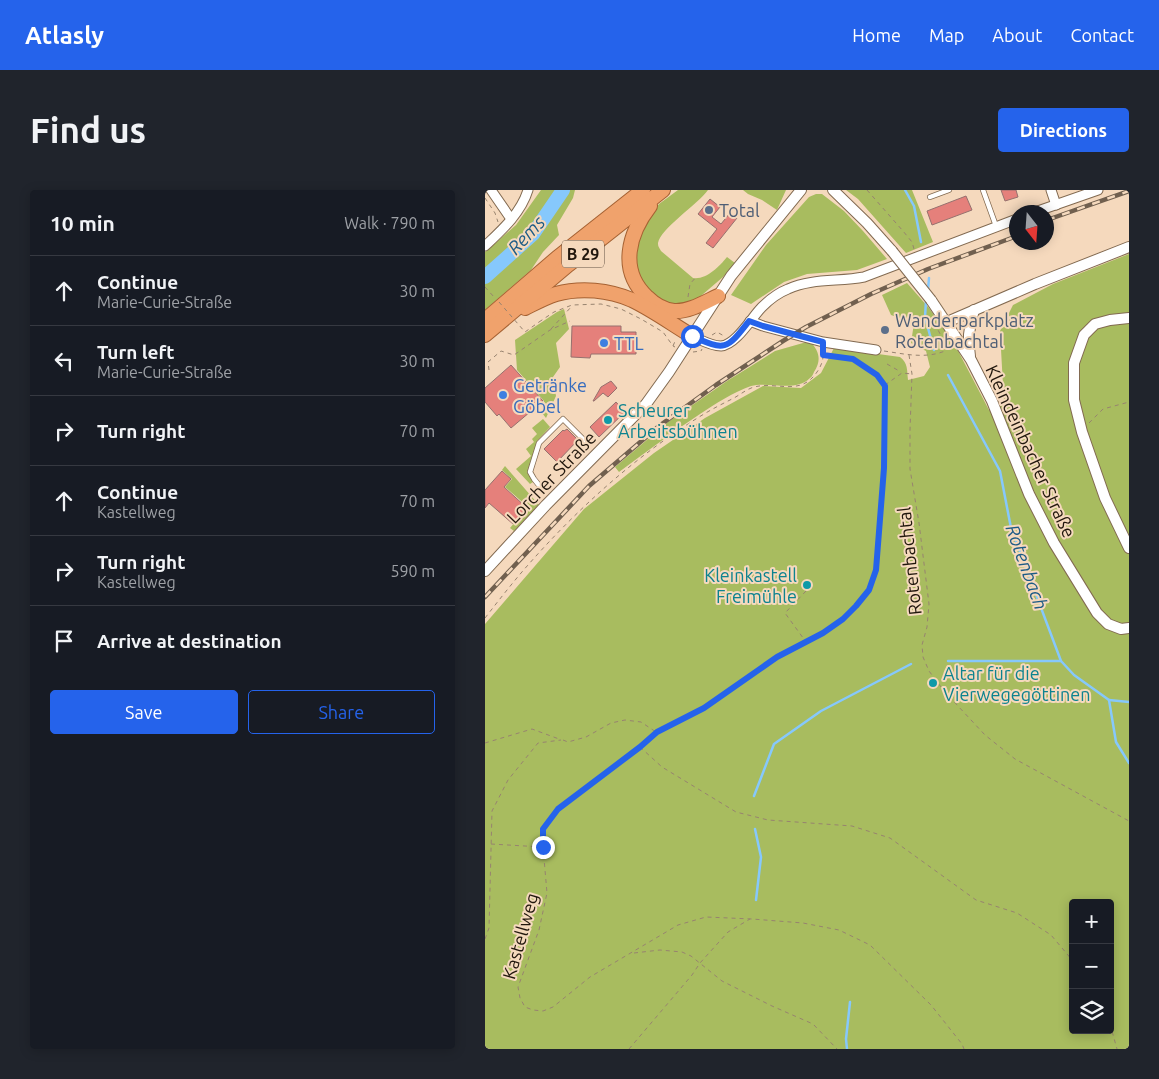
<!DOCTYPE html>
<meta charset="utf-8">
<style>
:root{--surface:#171b24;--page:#20242c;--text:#f1f3f6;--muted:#9ea1a6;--line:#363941;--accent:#2563eb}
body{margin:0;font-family:Ubuntu,sans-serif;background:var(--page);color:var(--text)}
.controls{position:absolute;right:15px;bottom:15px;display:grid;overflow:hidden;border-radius:5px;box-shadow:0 2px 12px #0003}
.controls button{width:45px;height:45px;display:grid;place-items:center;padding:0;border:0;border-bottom:1px solid var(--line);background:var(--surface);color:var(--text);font:25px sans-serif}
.compass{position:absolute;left:524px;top:15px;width:45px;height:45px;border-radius:50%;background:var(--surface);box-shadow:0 2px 12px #0003;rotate:163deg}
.stop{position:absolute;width:15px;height:15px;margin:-11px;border:4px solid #2563eb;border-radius:50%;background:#fff}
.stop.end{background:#2563eb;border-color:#fff;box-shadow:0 1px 5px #0008}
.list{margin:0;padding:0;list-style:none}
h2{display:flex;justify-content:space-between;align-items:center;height:65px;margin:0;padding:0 20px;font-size:21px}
h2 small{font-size:16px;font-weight:400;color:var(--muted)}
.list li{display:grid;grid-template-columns:32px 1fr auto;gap:15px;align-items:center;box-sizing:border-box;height:70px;padding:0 20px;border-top:1px solid var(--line)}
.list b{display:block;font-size:19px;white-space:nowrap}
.list p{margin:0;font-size:16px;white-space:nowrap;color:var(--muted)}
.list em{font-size:16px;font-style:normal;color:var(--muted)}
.actions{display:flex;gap:10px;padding:15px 20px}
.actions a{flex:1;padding:11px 0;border:1px solid var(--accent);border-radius:5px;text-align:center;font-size:18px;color:var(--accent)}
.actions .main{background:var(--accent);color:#fff}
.icon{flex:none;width:28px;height:28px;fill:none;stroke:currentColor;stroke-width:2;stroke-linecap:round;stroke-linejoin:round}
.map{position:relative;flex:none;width:644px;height:859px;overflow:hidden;border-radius:5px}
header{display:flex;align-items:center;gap:30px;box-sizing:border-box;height:70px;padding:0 25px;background:var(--accent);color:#fff}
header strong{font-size:24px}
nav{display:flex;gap:28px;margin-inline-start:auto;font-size:18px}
.intro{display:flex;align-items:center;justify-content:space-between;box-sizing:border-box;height:120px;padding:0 30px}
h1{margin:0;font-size:35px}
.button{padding:12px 22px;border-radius:5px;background:var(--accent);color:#fff;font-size:18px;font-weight:700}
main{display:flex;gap:30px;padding:0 30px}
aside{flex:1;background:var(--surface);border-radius:5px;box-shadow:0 2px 12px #0003}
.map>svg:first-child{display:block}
.green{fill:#a8bc5f;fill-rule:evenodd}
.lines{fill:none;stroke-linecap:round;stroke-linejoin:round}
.stream{stroke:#86c8fc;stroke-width:2.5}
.river{stroke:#86c8fc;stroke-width:14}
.building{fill:#e5807b;stroke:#96716e}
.service-casing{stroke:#826a51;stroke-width:6}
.minor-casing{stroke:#826a51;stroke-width:11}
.tertiary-casing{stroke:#826a51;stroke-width:12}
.trunk-casing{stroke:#a66233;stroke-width:16}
.path{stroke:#97836f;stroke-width:1;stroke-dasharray:4 4;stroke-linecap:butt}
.service{stroke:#fff;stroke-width:4.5}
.minor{stroke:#fff;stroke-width:9}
.tertiary{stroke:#fff;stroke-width:10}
.trunk{stroke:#f0a26c;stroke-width:14}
.rail-casing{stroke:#71604f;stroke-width:4.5}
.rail{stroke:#f5d9bd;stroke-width:2.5;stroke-dasharray:8;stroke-linecap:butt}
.tertiary-bridge-casing{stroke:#826a51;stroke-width:12;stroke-linecap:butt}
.path-bridge{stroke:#97836f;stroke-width:1;stroke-dasharray:4 4;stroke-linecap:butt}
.tertiary-bridge{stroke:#fff;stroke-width:10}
.route{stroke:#2563eb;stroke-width:6}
.service-dot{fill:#5c6f8a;stroke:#f5d9bd;stroke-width:2}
.shop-dot{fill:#3f7fe0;stroke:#f5d9bd;stroke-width:2}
.culture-dot{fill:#0f9aa8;stroke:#f5d9bd;stroke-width:2}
.labels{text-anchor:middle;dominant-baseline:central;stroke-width:4;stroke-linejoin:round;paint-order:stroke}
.shield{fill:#f5d9bd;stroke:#615142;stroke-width:1}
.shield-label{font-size:16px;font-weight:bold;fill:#21170d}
.service-label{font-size:18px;fill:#4e5e75;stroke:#f5d9bd;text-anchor:start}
.shop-label{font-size:18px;fill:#366cbe;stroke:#f5d9bd;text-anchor:start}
.culture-label{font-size:18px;fill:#0d838f;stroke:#f5d9bd;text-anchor:start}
.street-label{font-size:18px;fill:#21170d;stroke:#f5d9bd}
.water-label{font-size:19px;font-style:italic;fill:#1d5b86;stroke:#f5d9bd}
</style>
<header>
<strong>Atlasly</strong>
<nav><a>Home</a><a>Map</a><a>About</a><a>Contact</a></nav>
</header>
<div class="intro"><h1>Find us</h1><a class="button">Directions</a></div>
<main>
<aside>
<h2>10 min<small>Walk · 790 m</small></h2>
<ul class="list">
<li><svg class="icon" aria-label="ahead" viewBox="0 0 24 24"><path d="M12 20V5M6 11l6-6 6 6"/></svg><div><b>Continue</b><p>Marie-Curie-Straße</p></div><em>30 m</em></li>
<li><svg class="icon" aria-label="left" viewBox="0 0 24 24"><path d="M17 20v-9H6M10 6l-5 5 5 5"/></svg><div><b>Turn left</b><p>Marie-Curie-Straße</p></div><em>30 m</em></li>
<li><svg class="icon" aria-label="right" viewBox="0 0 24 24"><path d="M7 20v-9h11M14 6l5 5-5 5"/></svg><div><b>Turn right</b></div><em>70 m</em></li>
<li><svg class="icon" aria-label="ahead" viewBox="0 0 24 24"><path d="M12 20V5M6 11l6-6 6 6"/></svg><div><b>Continue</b><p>Kastellweg</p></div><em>70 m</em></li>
<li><svg class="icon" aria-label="right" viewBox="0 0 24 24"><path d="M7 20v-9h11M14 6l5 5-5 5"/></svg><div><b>Turn right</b><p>Kastellweg</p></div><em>590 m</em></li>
<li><svg class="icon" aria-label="arrive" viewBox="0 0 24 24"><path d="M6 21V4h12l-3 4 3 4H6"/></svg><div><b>Arrive at destination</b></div></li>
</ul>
<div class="actions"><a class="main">Save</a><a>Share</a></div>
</aside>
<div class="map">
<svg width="644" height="859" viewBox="0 0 644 859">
<rect width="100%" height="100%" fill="#f5d9bd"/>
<!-- green -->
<g class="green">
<path d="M 56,0 L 90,0 L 88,8 L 72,35 L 74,45 L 58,62 L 46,80 L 0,120 L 0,62 L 31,35 Z"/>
<path d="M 193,0 L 223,0 C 213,14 175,39 173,53 C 173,57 174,57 176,61 L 208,88 C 221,90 234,77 242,67 L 250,73 L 238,87 L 210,111 L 197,115 L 182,114 L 163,102 L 151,83 L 151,51 L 160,33 L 174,14 Z"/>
<path d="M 258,0 L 301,0 L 292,20 L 277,10 L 263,4 Z"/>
<path d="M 361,0 L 427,0 L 448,52 L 421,63 L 373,9 Z"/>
<path d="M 331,4 L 337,4 L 359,21 L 378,41 L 402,69 L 372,80 L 322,84 L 299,92 L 266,114 L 246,105 L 281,55 L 324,7 Z"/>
<path d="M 644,64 L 644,859 L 0,859 L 0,434 L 99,319 L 169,263 L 220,228 L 278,196 L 316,198 L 336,183 L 349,158 L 415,167 C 423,173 422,180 423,190 L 439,186 L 445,177 L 441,161 L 426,153 L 429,133 L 406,125 L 397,105 L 422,93 L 444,118 L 470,155 L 504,220 L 519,214 L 515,141 L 528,115 L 568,94 ZM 588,713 L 625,713 L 625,840 L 588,840 Z"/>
<path d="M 79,119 L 84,139 L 71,153 L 75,177 L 68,187 L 71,206 L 61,228 L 57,223 L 59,211 L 32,180 L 30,150 L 72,122 Z"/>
<path d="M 325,151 C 334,161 337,170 329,182 C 328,184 327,187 325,188 C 310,203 284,191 266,196 C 249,202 230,214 215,224 C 188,242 161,262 134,282 L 130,277 L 183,232 L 242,191 L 290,161 Z"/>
<path d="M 58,229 L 65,237 L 52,251 L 48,270 L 44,283 L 48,292 L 45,294 L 31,279 L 46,266 L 41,259 L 49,252 L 47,249 L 52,244 L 47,238 Z"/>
<path d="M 20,276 L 54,315 L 29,341 L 25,338 L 43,317 L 20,297 L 27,289 L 17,280 Z"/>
</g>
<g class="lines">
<!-- stream -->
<g class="stream">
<path d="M 420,0 L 429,16 L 436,52"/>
<path d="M 443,100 L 444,88"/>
<path d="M 441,111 L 440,127 L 449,160"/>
<path d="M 463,185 L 515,281 L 526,338 L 576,471 L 589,485 L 624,510 L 631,552 L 644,573"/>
<path d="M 463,471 L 576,471"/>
<path d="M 624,510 L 644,512"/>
<path d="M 269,606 L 289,554 L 336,521 L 426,474"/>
<path d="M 270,639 L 276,667 L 271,710"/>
<path d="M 362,859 L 361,849 L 365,812"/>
</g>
<!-- river -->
<path class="river" d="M 0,87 L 48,44 L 78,0"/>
</g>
<!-- building -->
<g class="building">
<path d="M 516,0 L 531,0 L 533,7 L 520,11 Z"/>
<path d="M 481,6 L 487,20 L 447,35 L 442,21 Z"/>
<path d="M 225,9 L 235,17 L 227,27 L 236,34 L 245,23 L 252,28 L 228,58 L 221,53 L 232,39 L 213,24 Z"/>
<path d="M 87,136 L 136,136 L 136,142 L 151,142 L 151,164 L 106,164 L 105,168 L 86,167 Z"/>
<path d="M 26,175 L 58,211 L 26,238 L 14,224 L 12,226 L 0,212 L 0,198 Z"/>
<path d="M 126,191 L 132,198 L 123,207 L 118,203 L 109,211 L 108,211 L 116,197 Z"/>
<path d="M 131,212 L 140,222 L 114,247 L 105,237 Z"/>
<path d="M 82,239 L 93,250 L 72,272 L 59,259 L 78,240 L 79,241 Z"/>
<path d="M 17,281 L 26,289 L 19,297 L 42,318 L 28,334 L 4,313 L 0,318 L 0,300 Z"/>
</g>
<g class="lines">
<defs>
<g id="service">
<path d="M 498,0 L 511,36"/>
<path d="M 445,7 L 464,0"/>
<path d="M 57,299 L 49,289 L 45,282 L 54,253 L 78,229 L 102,253"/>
</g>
<g id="minor">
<path d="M 6,0 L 26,29"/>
<path d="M 566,0 L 571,15"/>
<path d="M 550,22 L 613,0"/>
<path d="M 0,56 C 17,40 36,23 43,0"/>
<path d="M 265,131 L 278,136 L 338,152 L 391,160"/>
<path d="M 207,146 C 216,150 226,156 236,156 C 251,155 267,127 277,117 C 285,109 293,103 303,99 C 327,88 354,92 379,87 L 532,29"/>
</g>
<g id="tertiary">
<path d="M 348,0 L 382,33 L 407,61"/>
<path d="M 446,110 L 486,170 L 507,211 L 544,304 L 569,353 L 612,423 L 623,434 L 636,439 L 644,438"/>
<path d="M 644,128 L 625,130 L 610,134 L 599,145 L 589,173 L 589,210 L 597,242 L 620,308 L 644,358"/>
<path d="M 462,132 L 550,94 L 644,57"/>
<path d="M 485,166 C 482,150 484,136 489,120"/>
<path d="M 0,381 L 61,315 L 161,214 L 184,182 L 246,86 L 316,0"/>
</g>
<g id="trunk">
<path d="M 165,16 C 144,43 133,80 162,107 C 169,114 179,120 189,121 C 204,122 220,112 233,106"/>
<path d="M 40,118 C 50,113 61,107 71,104 C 96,97 124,100 147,110 C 168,120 187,134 207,146"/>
<path d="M 0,130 L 72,68 L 158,0"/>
<path d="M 0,145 L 83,75 L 178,0"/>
</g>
</defs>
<!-- service casing -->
<use href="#service" class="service-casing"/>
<!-- minor casing -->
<use href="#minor" class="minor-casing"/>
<!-- tertiary casing -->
<use href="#tertiary" class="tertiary-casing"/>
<!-- trunk casing -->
<use href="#trunk" class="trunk-casing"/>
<!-- path -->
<g class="path">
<path d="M 382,0 L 418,41 L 427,52 L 429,59"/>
<path d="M 0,8 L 10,23 L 13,32"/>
<path d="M 0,97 L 9,107"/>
<path d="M 203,107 L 205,94 L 212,86"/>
<path d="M 54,132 L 69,122 L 87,115 L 116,114 L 136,119 L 156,129 L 178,142 L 188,156 L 190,157"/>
<path d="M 66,139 L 87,116"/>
<path d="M 227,145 L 232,142 L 239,146"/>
<path d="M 188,156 L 191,149"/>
<path d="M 399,161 C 420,164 440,169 460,161 C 462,151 452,142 450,132"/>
<path d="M 208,162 L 216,161 L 217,159"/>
<path d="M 338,165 L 368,169 L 392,185 L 400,196 L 399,278 L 391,380 L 384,400 L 371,416 L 358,429 L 338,443 L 292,467 L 219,517 L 171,542 L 155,557 L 73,619 L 58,639 L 58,657 L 62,703 L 54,740 L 33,797 L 35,808 L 40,817 L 48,820 L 58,821 L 68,817 L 105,787 L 193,735 L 221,727 L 267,729 L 318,733 L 354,740 L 385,755 L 446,815 L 477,854 L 479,859"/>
<path d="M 424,165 L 427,184 L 425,240 L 425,279 L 434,333 L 444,414 L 442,437 L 437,455 L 438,467 L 444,481 L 459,501 L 500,545 L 530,569 L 644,631"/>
<path d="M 402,174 L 416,182"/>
<path d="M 4,180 L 3,172 L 16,161 L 29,165 L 65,140 L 85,131"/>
<path d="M 400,195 L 417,183 L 427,184"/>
<path d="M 604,233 L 618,219 L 644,212"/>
<path d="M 321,401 L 300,423 L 321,452"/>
<path d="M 0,428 C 14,410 28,392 43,375 C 94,317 153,264 219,224 C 229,218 239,213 249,208 C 256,204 262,199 269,197 C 292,191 315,207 332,182 C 337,175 339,168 338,160"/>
<path d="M 78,550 L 83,552 L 101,547 L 126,533 L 140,530 L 156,532 L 171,542"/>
<path d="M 0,553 L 47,539 L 74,549"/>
<path d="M 155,557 L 177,577 L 251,622 L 283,630 L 367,636 L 405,648 L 491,710 L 532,723 L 566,745 L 588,771"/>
<path d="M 6,654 L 57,657"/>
<path d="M 0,749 L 4,738 L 7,621 L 23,590 L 53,553 L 76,550"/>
<path d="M 149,763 L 175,760 L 197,762 L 206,766 L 237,791 L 287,816 L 328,834 L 352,859"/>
<path d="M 625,834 L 632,859"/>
<path d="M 144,859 L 207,785 L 215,773 L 243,742 L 265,729"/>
</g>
<!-- service -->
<use href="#service" class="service"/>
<!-- minor -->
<use href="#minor" class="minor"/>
<!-- tertiary -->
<use href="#tertiary" class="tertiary"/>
<!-- trunk -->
<use href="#trunk" class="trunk"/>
<defs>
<g id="rail">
<path d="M 562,30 L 644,1"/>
<path d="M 0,407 L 104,296 L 174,236 L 231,195 L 298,151 L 321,137 L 386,104 L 443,79 L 532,46"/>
</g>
</defs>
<!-- rail casing -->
<use href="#rail" class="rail-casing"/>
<!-- rail -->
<use href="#rail" class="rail"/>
<defs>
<path id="tertiary-bridge" d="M 407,61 L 446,110"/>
</defs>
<!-- tertiary-bridge casing -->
<use href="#tertiary-bridge" class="tertiary-bridge-casing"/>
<!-- path-bridge -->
<path class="path-bridge" d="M 14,112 L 40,142 L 54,132"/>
<!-- tertiary-bridge -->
<use href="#tertiary-bridge" class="tertiary-bridge"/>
</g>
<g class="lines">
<!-- route -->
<path class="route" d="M 58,657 L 58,639 L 73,619 L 155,557 L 172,542 L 219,518 L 292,467 L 338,443 L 358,429 L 371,416 L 384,400 L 391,380 L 399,278 L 400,196 L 392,185 L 368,169 L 338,165 L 338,152 L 278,136 L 264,131 C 242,159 241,162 207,146"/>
</g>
<!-- markers -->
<g class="service-dot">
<circle cx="224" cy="20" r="5"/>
<circle cx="400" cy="140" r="5"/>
</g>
<g class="shop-dot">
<circle cx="119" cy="153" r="5"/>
<circle cx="18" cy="205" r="5"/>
</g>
<g class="culture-dot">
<circle cx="123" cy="230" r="5"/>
<circle cx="322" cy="395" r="5"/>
<circle cx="448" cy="493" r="5"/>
</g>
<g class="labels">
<!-- shield labels -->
<rect class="shield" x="77" y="50.5" width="42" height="27" rx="4"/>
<g class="shield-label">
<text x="98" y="64">B 29</text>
</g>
<!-- service labels -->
<g class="service-label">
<text x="234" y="20">Total</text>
<text x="410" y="130">Wanderparkplatz<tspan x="410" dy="21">Rotenbachtal</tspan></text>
</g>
<!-- shop labels -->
<g class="shop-label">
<text x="129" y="153">TTL</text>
<text x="28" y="195">Getränke<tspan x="28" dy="21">Göbel</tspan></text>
</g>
<!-- culture labels -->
<g class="culture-label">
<text x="133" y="220">Scheurer<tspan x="133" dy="21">Arbeitsbühnen</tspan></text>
<text x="312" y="385" text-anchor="end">Kleinkastell<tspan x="312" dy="21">Freimühle</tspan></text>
<text x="458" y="483">Altar für die<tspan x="458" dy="21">Vierwegegöttinen</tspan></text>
</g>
<!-- street labels -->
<g class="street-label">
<text transform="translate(546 261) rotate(65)">Kleindeinbacher Straße</text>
<text transform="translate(66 287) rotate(-46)">Lorcher Straße</text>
<text transform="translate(424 371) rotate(-96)">Rotenbachtal</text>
<text transform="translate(35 746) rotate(-74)">Kastellweg</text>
</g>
<!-- water labels -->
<g class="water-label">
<text transform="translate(41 45) rotate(-47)">Rems</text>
<text transform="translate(542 377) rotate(70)">Rotenbach</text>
</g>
</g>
</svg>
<div class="controls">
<button>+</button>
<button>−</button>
<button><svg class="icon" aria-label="layers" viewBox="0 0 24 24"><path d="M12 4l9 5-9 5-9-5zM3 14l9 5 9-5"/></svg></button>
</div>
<svg class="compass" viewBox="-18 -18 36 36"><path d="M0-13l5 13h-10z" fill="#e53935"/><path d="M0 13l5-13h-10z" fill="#9ea1a6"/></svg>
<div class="stop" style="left:207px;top:146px"></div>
<div class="stop end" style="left:58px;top:657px"></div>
</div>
</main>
